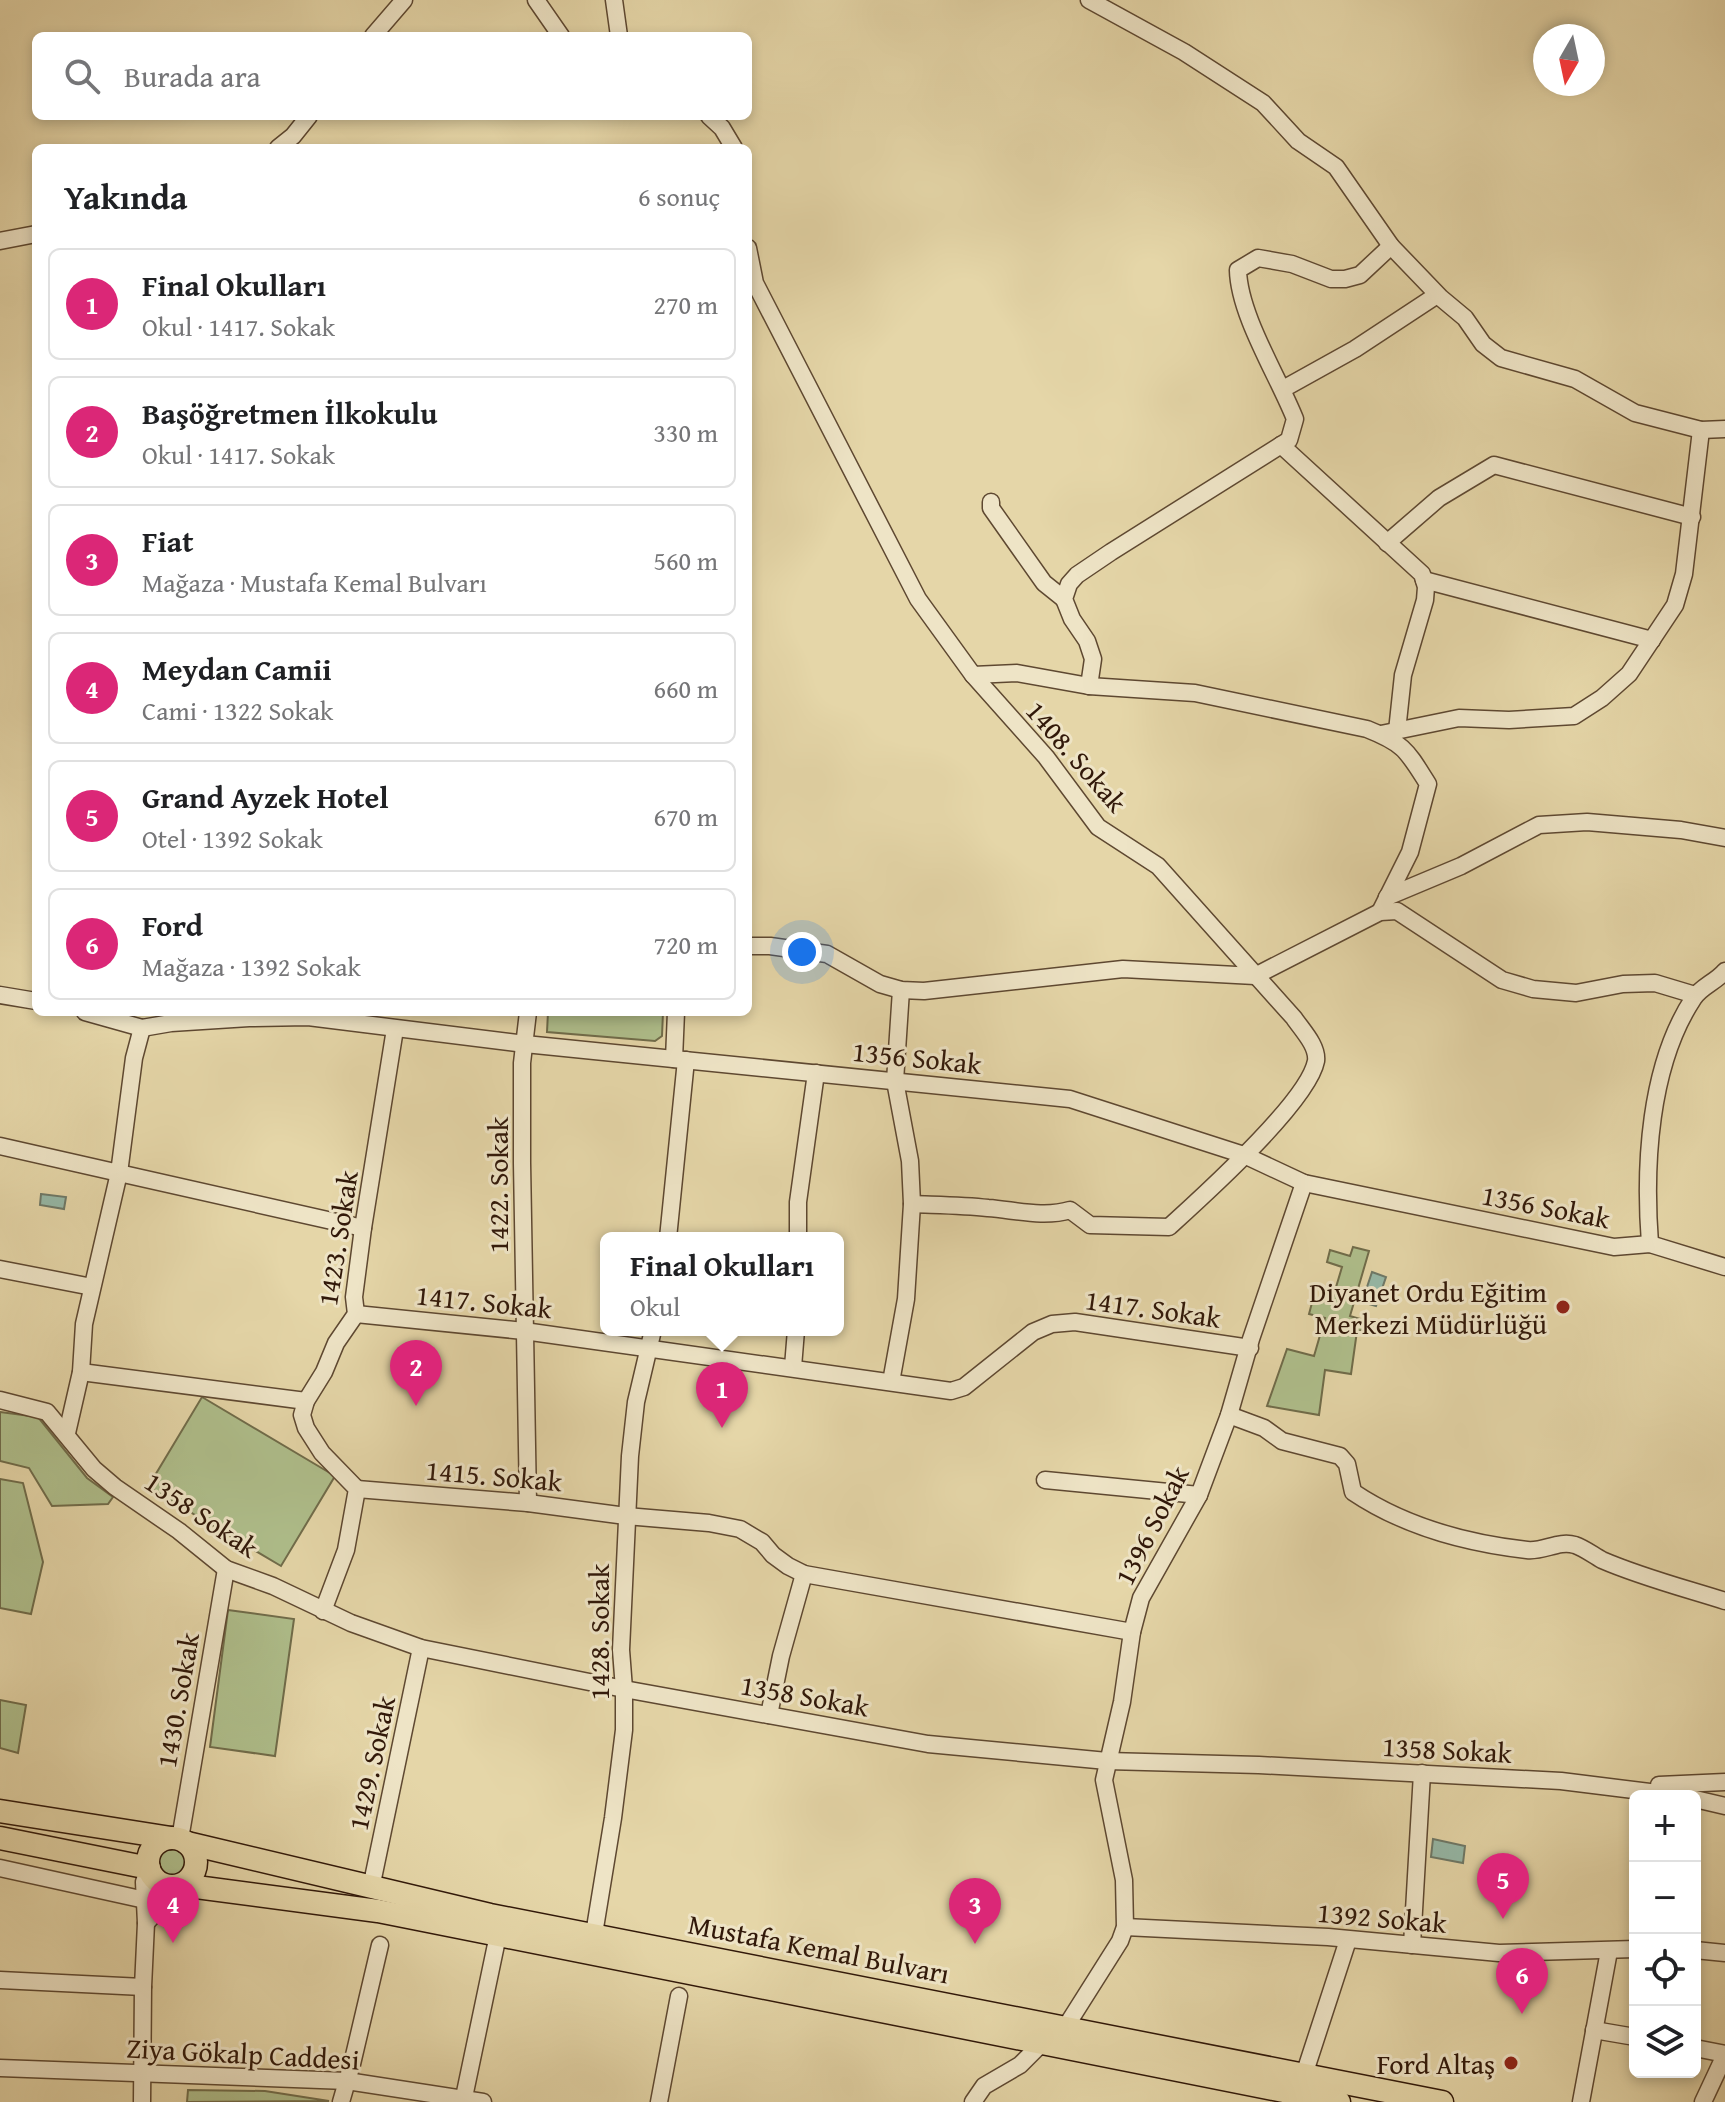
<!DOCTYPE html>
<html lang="tr">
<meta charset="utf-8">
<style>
:root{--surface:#fff;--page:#f2f2f2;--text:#202124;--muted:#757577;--line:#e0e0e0;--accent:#db2777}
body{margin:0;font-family:"Gentium Book Plus",serif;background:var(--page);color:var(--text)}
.controls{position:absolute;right:24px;bottom:24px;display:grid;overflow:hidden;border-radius:12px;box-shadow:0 4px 12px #0003}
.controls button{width:72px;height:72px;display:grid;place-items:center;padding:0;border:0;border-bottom:2px solid var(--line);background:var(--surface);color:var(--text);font:40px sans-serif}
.compass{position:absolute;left:1533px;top:24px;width:72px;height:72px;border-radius:50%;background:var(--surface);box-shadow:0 4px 12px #0003;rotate:189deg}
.you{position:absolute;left:802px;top:952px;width:28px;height:28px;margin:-20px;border:6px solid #fff;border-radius:50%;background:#1a73e8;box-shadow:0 0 0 12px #1a73e833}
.badge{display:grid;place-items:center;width:52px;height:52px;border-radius:50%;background:var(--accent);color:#fff;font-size:26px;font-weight:700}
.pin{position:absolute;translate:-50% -66px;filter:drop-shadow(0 2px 4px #0008)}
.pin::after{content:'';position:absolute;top:42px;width:28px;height:24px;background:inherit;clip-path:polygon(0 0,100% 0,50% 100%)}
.popup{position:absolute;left:600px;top:1232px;width:244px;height:104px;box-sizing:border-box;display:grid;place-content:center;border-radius:12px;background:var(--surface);filter:drop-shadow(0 2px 6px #0005);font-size:26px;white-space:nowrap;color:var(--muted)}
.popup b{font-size:30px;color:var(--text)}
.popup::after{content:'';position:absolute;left:50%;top:100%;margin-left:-16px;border:16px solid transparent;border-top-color:var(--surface)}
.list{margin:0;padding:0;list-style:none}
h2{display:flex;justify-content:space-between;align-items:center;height:104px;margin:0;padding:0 32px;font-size:34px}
h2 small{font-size:26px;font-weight:400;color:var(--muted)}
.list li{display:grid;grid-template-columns:52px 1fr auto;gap:24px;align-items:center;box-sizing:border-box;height:112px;margin:0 16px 16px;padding:0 16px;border:2px solid var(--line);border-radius:12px}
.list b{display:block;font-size:30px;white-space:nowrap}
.list p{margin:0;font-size:26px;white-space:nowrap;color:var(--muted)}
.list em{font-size:26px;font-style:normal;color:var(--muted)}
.icon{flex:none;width:44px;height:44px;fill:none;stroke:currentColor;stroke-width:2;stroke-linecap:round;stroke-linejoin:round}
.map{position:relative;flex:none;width:1725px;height:2102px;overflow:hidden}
.search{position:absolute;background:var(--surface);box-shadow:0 4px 12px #0003;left:32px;top:32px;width:720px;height:88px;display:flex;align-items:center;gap:20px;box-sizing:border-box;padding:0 28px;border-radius:12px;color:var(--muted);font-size:30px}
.panel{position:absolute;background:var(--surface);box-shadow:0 4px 12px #0003;left:32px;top:144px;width:720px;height:872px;border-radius:12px}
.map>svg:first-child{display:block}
.green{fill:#afbf8c;stroke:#706c4a;stroke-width:2}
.water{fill:#96b9a8;stroke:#6e7968;stroke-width:2}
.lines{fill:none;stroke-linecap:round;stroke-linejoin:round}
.minor-casing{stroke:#5e4831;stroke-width:19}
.highway-casing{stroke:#311809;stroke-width:25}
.minor{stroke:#eee4c6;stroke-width:16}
.highway{stroke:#e5d6a8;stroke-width:22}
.poi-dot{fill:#8f2418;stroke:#eee4c6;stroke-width:3}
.labels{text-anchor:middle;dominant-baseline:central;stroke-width:6;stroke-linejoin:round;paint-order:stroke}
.street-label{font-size:28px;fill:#311809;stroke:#eee4c6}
.poi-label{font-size:28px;fill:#311809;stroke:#eee4c6;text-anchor:end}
</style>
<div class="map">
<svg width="1725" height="2102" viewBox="0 0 1725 2102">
<rect width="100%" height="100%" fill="#e5d6a8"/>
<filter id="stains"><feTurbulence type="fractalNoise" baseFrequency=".0025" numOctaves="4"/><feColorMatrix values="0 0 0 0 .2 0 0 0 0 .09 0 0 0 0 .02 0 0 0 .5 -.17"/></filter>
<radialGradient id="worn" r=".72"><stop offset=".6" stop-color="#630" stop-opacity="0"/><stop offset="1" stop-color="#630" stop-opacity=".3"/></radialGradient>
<!-- green -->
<g class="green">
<path d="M 548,1012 L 663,1012 L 662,1036 L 655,1041 L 547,1032 Z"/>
<path d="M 1353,1247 L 1369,1251 L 1350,1316 L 1380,1325 L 1380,1328 L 1357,1331 L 1351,1374 L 1325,1370 L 1319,1415 L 1267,1406 L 1287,1349 L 1314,1356 L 1325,1318 L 1309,1314 L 1313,1299 L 1331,1304 L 1342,1267 L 1327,1262 L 1330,1250 L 1350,1256 Z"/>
<path d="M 202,1397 L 335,1476 L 281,1566 L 148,1487 Z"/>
<path d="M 0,1412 L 38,1417 L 87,1478 L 113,1497 L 108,1504 L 52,1506 L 29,1468 L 0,1461 Z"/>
<path d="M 0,1479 L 23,1483 L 43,1562 L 31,1614 L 0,1608 Z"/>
<path d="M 228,1610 L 294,1619 L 275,1756 L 210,1747 Z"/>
<path d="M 0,1700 L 26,1705 L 18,1753 L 0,1748 Z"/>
<circle cx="173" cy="1861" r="14"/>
<path d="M 188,2090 L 265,2091 L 329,2101 L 187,2102 Z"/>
</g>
<!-- water -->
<g class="water">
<path d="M 41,1194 L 66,1197 L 64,1209 L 40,1205 Z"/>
<path d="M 1372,1272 L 1386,1277 L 1376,1306 L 1362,1302 Z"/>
<path d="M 1433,1839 L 1465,1846 L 1463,1863 L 1431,1857 Z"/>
</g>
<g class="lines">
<defs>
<g id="minor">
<path d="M 536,0 L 561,36"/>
<path d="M 614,0 L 619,36"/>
<path d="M 1089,0 L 1184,52 L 1263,103 L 1298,141 L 1336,167 L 1391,246 L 1441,298 L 1465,318 L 1483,344 L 1501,358 L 1575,379 L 1635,413 L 1701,430 L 1725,429"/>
<path d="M 373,36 L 404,0"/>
<path d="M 709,116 L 722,128 L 734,148"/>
<path d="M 278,148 L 293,136 L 309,116"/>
<path d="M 0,241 L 36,234"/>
<path d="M 748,248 L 755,283 L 918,599 L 973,675 L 1046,757 L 1098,827 L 1158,866 L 1294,1018 C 1302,1030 1318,1046 1316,1061 C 1308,1102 1202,1197 1169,1227 L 1090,1225 L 1070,1210 C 1044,1218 1015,1210 988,1208 C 963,1205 937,1205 912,1204"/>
<path d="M 1283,389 L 1355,349 L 1437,295"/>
<path d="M 1281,445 L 1422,574 L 1426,587 L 1425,600 L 1403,675 L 1397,731"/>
<path d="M 991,502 L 991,508 L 1044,583 L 1064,599"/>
<path d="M 1387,543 L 1439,498 L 1494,465 L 1692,517"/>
<path d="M 1424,580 L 1652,640"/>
<path d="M 973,675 L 1017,673 L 1089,686 L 1195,693 L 1367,729 C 1405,744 1407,751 1428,784 L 1410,852 L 1380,912"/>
<path d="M 1089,686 L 1093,659 L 1087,641 L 1072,619 L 1064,599 L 1069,584 L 1077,575 L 1111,552 L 1289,440 L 1295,419 C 1278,376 1239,315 1238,270 L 1258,258 L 1292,264 L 1331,279 L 1345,279 L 1360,275 L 1391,246"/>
<path d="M 1381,734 L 1459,718 L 1509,720 L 1574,716 L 1602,698 L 1629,674 L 1675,605 L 1684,574 L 1701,430"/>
<path d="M 1387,897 L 1461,866 L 1539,825 L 1587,822 L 1681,830 L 1725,838"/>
<path d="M 748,946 L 770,946 L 827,954 L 880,984 L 901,990 L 924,991 L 1123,969 L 1255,976 L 1380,912 L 1397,911 L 1502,980 L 1533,989 L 1576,993 L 1623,984 L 1655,983 L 1695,995"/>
<path d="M 0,995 L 36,1001"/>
<path d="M 85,1012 L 142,1028 L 171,1023 L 249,1018 L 308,1017 L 525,1044 L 1070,1099 L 1244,1155 L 1304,1183 L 1614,1247 L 1650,1244 L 1725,1267"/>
<path d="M 674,1059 L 676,1012"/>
<path d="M 0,1146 L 119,1173 L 134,1058 L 142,1028"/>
<path d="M 668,1238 L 686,1060"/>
<path d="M 798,1238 L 798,1202 L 816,1073"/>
<path d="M 1650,1244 C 1644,1166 1649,1066 1693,999 C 1700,987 1716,982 1725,971"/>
<path d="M 0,1269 L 92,1287"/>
<path d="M 356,1314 L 524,1331 L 951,1391 L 964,1387 L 1033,1332 L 1052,1324 L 1075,1322 L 1250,1348"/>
<path d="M 793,1367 L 796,1330"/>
<path d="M 81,1372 L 306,1401"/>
<path d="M 891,1382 L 906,1299 L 912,1204 L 910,1161 L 895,1081 L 901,990"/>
<path d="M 0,1400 L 47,1412 L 94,1469 L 115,1487 L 179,1531 L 226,1569 L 273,1586 L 351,1623 L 421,1648 L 624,1689 L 928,1744 L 1107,1761 L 1259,1765 L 1561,1781 L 1682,1796"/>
<path d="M 1229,1415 L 1264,1428 L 1282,1441 L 1340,1456 L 1347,1464 L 1353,1492 C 1405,1527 1465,1543 1527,1550 C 1544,1552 1558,1540 1575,1545 C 1584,1548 1593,1555 1602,1560 C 1641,1577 1684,1588 1725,1601"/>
<path d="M 67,1433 L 81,1372 L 84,1324 L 119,1173 L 363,1228"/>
<path d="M 1045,1480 L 1199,1495"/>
<path d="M 357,1489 L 528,1503 L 626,1516 L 709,1523 L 740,1529 L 762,1542 L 773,1555 L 788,1566 L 804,1574 L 1132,1632"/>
<path d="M 528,1503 L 522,1163 L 522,1063 L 528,1012"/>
<path d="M 323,1611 L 346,1550 L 357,1489 L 322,1453 L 306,1428 L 302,1415 L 306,1401 L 324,1372 L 336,1343 L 356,1314 L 354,1297 L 363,1228 L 395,1029"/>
<path d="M 769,1715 L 781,1656 L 804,1574"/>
<path d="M 1659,1785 L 1725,1782"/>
<path d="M 1695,1799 L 1725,1806"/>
<path d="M 180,1839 L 226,1569"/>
<path d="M 0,1868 L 145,1900"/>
<path d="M 149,1868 L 144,1882 L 146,1923 L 181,1885"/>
<path d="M 371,1888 L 421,1648"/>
<path d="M 1125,1927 L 1328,1937 L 1499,1953 L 1635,1949"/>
<path d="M 594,1934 L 613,1818 L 624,1730 L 624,1689 L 621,1650 L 630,1456 L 636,1402 L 653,1330"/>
<path d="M 1412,1945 L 1422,1773"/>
<path d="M 1695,1950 L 1725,1953"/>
<path d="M 0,1980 L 143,1987"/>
<path d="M 1065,2028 L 1120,1941 L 1125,1927 L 1124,1880 L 1104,1780 L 1122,1702 L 1132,1632 L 1141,1598 L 1199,1495 L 1229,1415 L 1251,1339 L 1304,1183"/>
<path d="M 1594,2030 L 1635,2037"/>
<path d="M 1695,2048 L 1725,2054"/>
<path d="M 0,2068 L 347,2081 L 483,2102"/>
<path d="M 1304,2075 L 1348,1940"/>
<path d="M 142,2102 L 143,1987 L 146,1923"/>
<path d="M 341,2102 L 352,2064 L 380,1945"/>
<path d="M 463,2102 L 498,1935"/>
<path d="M 659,2102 L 679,1996"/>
<path d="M 973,2102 L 984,2086 L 1020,2065 L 1042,2043"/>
<path d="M 1581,2102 L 1609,1951"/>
<path d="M 1703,2102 L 1725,2055"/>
</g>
<g id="highway">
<path d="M 0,1811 L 171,1838"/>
<path d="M 0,1838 L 149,1868"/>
<circle cx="172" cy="1862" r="24"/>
<path d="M 187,1843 L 490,1915 L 1442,2102"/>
<path d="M 181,1885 L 378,1911 L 1339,2102"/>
</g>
</defs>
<!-- minor casing -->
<use href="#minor" class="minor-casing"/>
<!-- highway casing -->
<use href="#highway" class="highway-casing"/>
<!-- minor -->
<use href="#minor" class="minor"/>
<!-- highway -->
<use href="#highway" class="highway"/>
</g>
<!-- markers -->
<g class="poi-dot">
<circle cx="1563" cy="1307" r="8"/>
<circle cx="1511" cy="2063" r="8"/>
</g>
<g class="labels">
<!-- street labels -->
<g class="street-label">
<text transform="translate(1077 756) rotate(49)">1408. Sokak</text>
<text transform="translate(917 1057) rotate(6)">1356 Sokak</text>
<text transform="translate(497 1185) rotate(-90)">1422. Sokak</text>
<text transform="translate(1546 1206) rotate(11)">1356 Sokak</text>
<text transform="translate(337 1238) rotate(-81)">1423. Sokak</text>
<text transform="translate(484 1301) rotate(6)">1417. Sokak</text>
<text transform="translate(1153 1308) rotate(8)">1417. Sokak</text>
<text transform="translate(494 1475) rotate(5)">1415. Sokak</text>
<text transform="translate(202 1514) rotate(34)">1358 Sokak</text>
<text transform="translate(1151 1525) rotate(-63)">1396 Sokak</text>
<text transform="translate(598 1632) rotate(-90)">1428. Sokak</text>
<text transform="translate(805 1695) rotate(10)">1358 Sokak</text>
<text transform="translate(177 1700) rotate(-80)">1430. Sokak</text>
<text transform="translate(1447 1749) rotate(3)">1358 Sokak</text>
<text transform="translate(371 1763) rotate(-78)">1429. Sokak</text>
<text transform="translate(1382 1917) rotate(5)">1392 Sokak</text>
<text transform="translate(819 1948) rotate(11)">Mustafa Kemal Bulvarı</text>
<text transform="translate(243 2053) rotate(3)">Ziya Gökalp Caddesi</text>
</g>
<!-- poi labels -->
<g class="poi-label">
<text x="1547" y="1291">Diyanet Ordu Eğitim<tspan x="1547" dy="32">Merkezi Müdürlüğü</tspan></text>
<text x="1495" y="2063">Ford Altaş</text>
</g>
</g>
<rect width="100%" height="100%" filter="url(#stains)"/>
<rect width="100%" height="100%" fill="url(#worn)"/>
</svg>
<div class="controls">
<button>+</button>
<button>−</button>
<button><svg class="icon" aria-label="locate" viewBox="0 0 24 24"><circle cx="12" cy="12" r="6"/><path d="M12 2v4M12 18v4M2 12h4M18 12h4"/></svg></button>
<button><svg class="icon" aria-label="layers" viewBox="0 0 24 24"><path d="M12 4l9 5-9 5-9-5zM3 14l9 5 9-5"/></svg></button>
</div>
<svg class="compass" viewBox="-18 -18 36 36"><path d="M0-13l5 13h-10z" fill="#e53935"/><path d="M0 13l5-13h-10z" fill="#757577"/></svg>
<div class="you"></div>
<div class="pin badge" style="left:722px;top:1428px">1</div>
<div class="popup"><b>Final Okulları</b>Okul</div>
<div class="pin badge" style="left:416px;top:1406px">2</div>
<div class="pin badge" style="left:975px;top:1944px">3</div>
<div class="pin badge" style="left:173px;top:1943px">4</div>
<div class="pin badge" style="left:1503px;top:1919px">5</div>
<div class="pin badge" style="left:1522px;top:2014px">6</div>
<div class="search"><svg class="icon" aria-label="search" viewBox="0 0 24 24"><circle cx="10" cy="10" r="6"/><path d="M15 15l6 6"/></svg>Burada ara</div>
<section class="panel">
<h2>Yakında<small>6 sonuç</small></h2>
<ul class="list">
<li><span class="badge">1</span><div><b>Final Okulları</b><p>Okul · 1417. Sokak</p></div><em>270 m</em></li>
<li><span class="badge">2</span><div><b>Başöğretmen İlkokulu</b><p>Okul · 1417. Sokak</p></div><em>330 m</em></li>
<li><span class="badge">3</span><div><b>Fiat</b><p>Mağaza · Mustafa Kemal Bulvarı</p></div><em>560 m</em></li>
<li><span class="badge">4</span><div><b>Meydan Camii</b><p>Cami · 1322 Sokak</p></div><em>660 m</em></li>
<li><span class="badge">5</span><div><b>Grand Ayzek Hotel</b><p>Otel · 1392 Sokak</p></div><em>670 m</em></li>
<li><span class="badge">6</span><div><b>Ford</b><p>Mağaza · 1392 Sokak</p></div><em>720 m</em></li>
</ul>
</section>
</div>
